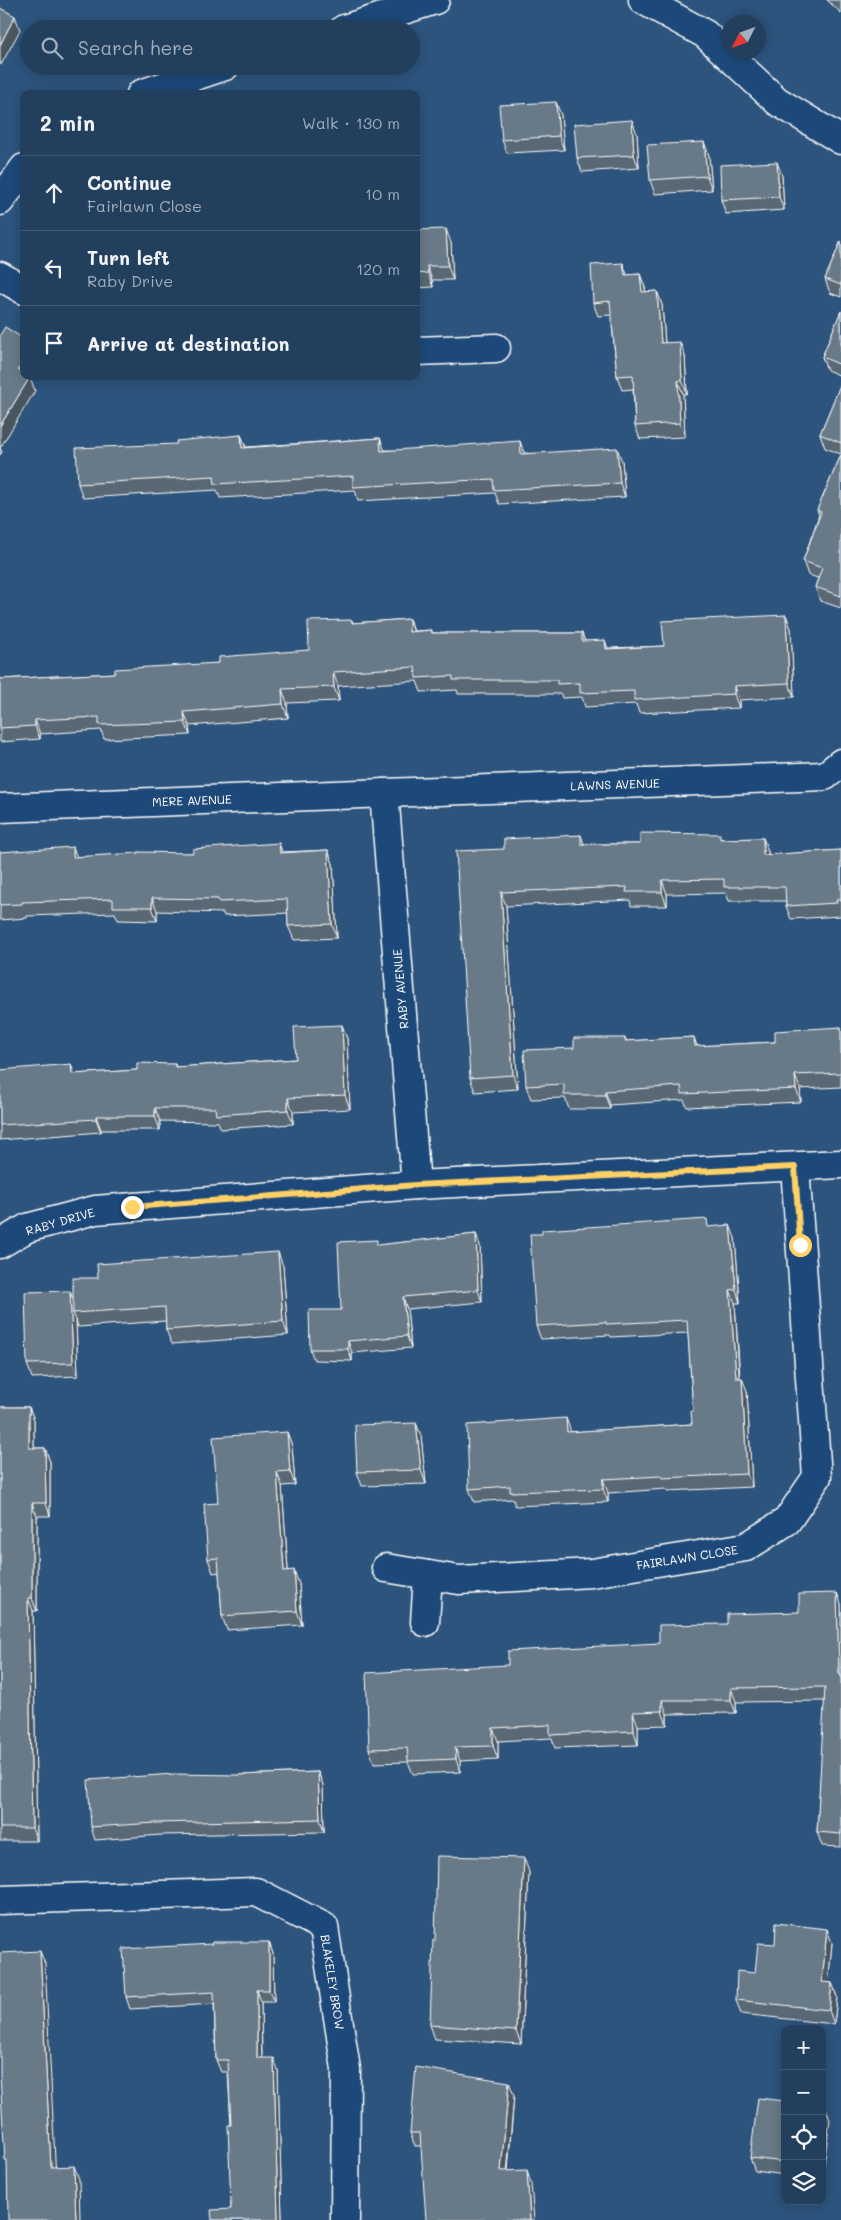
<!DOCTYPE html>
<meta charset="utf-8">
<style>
:root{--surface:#223f5e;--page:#2e4a67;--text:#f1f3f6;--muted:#a2afbc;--line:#3f5873}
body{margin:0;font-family:Mali,sans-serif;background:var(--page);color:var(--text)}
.controls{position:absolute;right:15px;bottom:15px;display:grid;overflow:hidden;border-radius:10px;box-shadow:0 2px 12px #0003}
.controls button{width:45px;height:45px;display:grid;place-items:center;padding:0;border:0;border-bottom:1px solid var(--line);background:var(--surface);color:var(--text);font:25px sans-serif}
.compass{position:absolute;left:721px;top:15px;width:45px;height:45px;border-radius:50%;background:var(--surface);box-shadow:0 2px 12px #0003;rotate:228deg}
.stop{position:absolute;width:15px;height:15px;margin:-11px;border:4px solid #ffd166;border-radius:50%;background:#fff}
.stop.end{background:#ffd166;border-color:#fff;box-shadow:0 1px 5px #0008}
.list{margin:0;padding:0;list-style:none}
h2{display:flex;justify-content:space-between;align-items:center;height:65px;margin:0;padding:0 20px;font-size:21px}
h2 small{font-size:16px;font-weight:400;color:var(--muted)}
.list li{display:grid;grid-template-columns:32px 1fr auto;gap:15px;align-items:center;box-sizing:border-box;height:75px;padding:0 20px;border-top:1px solid var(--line)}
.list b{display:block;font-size:19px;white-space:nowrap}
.list p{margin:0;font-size:16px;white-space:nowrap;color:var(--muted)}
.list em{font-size:16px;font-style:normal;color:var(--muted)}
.icon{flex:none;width:28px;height:28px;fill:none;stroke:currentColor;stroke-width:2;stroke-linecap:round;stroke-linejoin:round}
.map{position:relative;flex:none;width:841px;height:2220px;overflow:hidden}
.search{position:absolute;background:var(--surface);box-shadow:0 2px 12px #0003;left:20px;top:20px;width:400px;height:55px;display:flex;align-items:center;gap:12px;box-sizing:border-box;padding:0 18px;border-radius:28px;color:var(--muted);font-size:19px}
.panel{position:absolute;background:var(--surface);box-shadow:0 2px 12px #0003;left:20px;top:90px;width:400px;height:290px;border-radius:10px}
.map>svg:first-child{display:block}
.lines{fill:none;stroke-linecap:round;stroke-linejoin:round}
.minor-casing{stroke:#fff;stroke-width:31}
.minor{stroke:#1f4a7a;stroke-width:28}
.wall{fill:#596975;stroke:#fff}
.shaded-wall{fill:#48555f;stroke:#fff}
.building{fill:#677a88;stroke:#fff}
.route{stroke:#ffd166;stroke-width:6}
.labels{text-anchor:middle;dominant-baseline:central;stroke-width:4;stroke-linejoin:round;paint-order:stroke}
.street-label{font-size:12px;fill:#fff;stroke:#1f4a7a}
</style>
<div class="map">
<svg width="841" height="2220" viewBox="0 0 841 2220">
<rect width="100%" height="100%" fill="#2d547d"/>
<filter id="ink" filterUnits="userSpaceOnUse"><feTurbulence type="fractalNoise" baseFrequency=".02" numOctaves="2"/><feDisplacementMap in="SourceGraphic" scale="10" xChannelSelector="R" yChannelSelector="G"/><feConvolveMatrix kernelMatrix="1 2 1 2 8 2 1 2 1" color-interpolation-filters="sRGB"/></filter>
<g filter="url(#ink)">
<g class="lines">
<defs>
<g id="minor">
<path d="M 643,0 L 705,34 L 777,101 L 841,140"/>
<path d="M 344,29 L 435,0"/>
<path d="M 141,94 L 225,66"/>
<path d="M 0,201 L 24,168"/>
<path d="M 0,276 L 24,290"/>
<path d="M 416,351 L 496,348"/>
<path d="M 384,793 L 416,1185"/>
<path d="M 0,808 L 825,776 L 841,763"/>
<path d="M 0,1244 L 27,1228 L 95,1210 L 416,1185 L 841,1164"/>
<path d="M 386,1568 L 459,1580 L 592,1573 L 746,1547 L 787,1521 L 817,1477 L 795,1167"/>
<path d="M 425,1622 L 428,1575"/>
<path d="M 0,1900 L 256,1892 L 324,1927 L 346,2069 L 345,2220"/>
</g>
</defs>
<!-- minor casing -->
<use href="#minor" class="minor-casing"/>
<!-- minor -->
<use href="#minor" class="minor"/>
</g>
<!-- wall -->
<g class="wall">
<path d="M 827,0 L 841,0 L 841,13 Z"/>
<path d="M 561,115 L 564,150 L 507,153 L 502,140 Z"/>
<path d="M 637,134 L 639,168 L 582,172 L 577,158 Z"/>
<path d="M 704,142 L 709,156 L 712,190 L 655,194 L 650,180 Z"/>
<path d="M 782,176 L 784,210 L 726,214 L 721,200 Z"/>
<path d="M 416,230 L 451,243 L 453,280 L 432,280 L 433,287 L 416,288 Z"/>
<path d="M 841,241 L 841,297 L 830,293 L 825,279 Z"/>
<path d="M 640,274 L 645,288 L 646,292 L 657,291 L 662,305 L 665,343 L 685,356 L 687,394 L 683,394 L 685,437 L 640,439 L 635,426 L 633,389 L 622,390 L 617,376 L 611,315 L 598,316 L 593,303 L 628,275 Z"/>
<path d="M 841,311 L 841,376 L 827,370 L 822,357 Z"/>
<path d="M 841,383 L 841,454 L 825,448 L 820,434 Z"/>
<path d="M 241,435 L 246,447 L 380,438 L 384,450 L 525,453 L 622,461 L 625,497 L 499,504 L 495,493 L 358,501 L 355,490 L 220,498 L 217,490 L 83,498 L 78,484 L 177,444 Z"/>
<path d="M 841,455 L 841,608 L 820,601 L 815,587 L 818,578 L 808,575 L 803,561 L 819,515 L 817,510 Z"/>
<path d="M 786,615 L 791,629 L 794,697 L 739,700 L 739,708 L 639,713 L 636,704 L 585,707 L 582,697 L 562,698 L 561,694 L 458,694 L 457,690 L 421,692 L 417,681 L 338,686 L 339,701 L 287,703 L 288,718 L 189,726 L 190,735 L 104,739 L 101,730 L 40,734 L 40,739 L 0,742 L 0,679 L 115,673 L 219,663 L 309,650 L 352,620 L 353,623 L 409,619 L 414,631 L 431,630 L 433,633 L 582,633 L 585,641 L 608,648 L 664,646 Z"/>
<path d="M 581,835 L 584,844 L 640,844 L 722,839 L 763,838 L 768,852 L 768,855 L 841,850 L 841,916 L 791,919 L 786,906 L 786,901 L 729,901 L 726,893 L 667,894 L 667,906 L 631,906 L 630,900 L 506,906 L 518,1089 L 475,1092 L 470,1078 L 504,849 Z"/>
<path d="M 328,850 L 333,864 L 337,938 L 294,940 L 288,926 L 288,913 L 224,916 L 223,913 L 157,911 L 157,921 L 118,920 L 115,913 L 27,916 L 27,918 L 0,920 L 0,852 L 76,857 L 193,853 L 283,852 Z"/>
<path d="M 342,1025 L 347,1039 L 350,1109 L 293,1112 L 293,1124 L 221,1129 L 218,1122 L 160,1121 L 160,1130 L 101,1130 L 101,1132 L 0,1140 L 0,1070 L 74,1074 L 137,1070 L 175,1064 L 176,1067 L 296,1059 Z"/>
<path d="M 841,1027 L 841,1087 L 800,1089 L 801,1102 L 687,1107 L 684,1100 L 610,1105 L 610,1109 L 569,1109 L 565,1098 L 531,1099 L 526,1086 L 574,1048 L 625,1038 L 627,1041 L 694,1037 L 697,1046 L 775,1042 Z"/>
<path d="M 710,1227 L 735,1238 L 740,1303 L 735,1303 L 740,1378 L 747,1391 L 752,1487 L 667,1491 L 666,1489 L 608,1493 L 608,1502 L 515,1506 L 513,1499 L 474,1502 L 469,1489 L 571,1432 L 692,1424 L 693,1411 L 688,1333 L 611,1337 L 610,1335 L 541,1339 L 536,1326 Z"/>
<path d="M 476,1234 L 480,1246 L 482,1302 L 407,1309 L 411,1348 L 352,1353 L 352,1361 L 314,1360 L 310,1349 L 341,1310 L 379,1245 Z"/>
<path d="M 283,1266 L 288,1335 L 172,1344 L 166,1330 L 166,1321 L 78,1327 L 76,1320 L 78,1376 L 32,1378 L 27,1364 L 73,1299 L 98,1278 Z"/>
<path d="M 0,1407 L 29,1407 L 34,1420 L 34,1448 L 45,1448 L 50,1462 L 50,1516 L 37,1516 L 37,1611 L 33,1611 L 37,1841 L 0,1841 Z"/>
<path d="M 416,1423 L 421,1436 L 426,1484 L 362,1486 L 357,1472 Z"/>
<path d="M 287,1432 L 292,1446 L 295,1485 L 282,1486 L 288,1570 L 299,1584 L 302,1625 L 227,1630 L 222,1616 L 219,1572 L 213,1573 L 208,1559 L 218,1503 Z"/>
<path d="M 837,1593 L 841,1604 L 841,1847 L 822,1846 L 817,1832 L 825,1701 L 736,1702 L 736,1713 L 667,1714 L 667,1725 L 638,1726 L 638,1745 L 555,1748 L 552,1738 L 498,1741 L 498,1759 L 460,1761 L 460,1772 L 413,1774 L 408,1762 L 374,1763 L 369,1749 L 508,1665 L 659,1643 L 727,1624 L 799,1612 Z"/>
<path d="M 318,1772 L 323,1785 L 324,1832 L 161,1835 L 95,1840 L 91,1827 L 238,1775 Z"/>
<path d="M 529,1872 L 521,2044 L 435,2039 L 430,2025 L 435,1941 Z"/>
<path d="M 269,1942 L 273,1954 L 274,2002 L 261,2002 L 262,2058 L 278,2070 L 282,2220 L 212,2220 L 231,2209 L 231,2125 L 228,2072 L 221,2072 L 216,2060 L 214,2004 L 130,2009 L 126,1997 Z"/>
<path d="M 832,1943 L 828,1983 L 832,1983 L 837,1997 L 834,2024 L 741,2014 L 736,2000 L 775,1944 Z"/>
<path d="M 514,2096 L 508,2171 L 531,2184 L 421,2146 L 415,2146 L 410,2133 Z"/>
<path d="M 785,2101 L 785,2175 L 755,2171 L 750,2158 Z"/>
</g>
<!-- shaded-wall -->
<g class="shaded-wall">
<path d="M 15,16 L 20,30 L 1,65 L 0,61 L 0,45 Z"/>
<path d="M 556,102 L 561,115 L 564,150 L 559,136 Z"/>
<path d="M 632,120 L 637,134 L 639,168 L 634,155 Z"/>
<path d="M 704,142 L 709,156 L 712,190 L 707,176 Z"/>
<path d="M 777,162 L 782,176 L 784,210 L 779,197 Z"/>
<path d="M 446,229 L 451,243 L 453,280 L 448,266 Z"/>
<path d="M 623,263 L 628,277 L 625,275 Z"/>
<path d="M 427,266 L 432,280 L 433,287 L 428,273 Z"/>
<path d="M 640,274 L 645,288 L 647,306 L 642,292 Z"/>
<path d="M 657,291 L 662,305 L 666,357 L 661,343 Z"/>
<path d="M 680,342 L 685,356 L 687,394 L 682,380 Z"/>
<path d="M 24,361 L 24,376 L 18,370 Z"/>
<path d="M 30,377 L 35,391 L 0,448 L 2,452 L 0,455 L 0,426 Z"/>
<path d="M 678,381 L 683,394 L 685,437 L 680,423 Z"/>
<path d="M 241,435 L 246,449 L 242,448 Z"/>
<path d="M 380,438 L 385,452 L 381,451 Z"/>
<path d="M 520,441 L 525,455 L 521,454 Z"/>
<path d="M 617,448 L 622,461 L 625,497 L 620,483 Z"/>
<path d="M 786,615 L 791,629 L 794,697 L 789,683 Z"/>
<path d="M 409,619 L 414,633 L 409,632 Z"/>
<path d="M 605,640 L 610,654 L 606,649 Z"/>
<path d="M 333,672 L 338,686 L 339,701 L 334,687 Z"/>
<path d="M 734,686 L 739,700 L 739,708 L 734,694 Z"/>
<path d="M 282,689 L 287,703 L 288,718 L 283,704 Z"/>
<path d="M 184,712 L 189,726 L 190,735 L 185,722 Z"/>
<path d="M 35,720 L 40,734 L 40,739 L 35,726 Z"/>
<path d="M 763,838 L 768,852 L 768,869 L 763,855 Z"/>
<path d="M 279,843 L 284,857 L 280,853 Z"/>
<path d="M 73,847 L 78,860 L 73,857 Z"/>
<path d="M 328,850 L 333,864 L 337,938 L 332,924 Z"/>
<path d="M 662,880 L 667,894 L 667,906 L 662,892 Z"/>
<path d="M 501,892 L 506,906 L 518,1089 L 513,1075 Z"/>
<path d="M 152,898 L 157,911 L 157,921 L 152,907 Z"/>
<path d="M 342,1025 L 347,1039 L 350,1109 L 345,1095 Z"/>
<path d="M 71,1064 L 76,1078 L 72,1074 Z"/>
<path d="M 795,1075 L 800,1089 L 801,1102 L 796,1089 Z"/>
<path d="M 605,1091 L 610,1105 L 610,1109 L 605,1095 Z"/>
<path d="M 288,1098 L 293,1112 L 293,1124 L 288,1110 Z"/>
<path d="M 155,1108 L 160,1121 L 160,1130 L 155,1116 Z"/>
<path d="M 96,1116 L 101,1130 L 101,1132 L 96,1119 Z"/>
<path d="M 730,1225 L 735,1238 L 740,1303 L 736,1289 Z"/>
<path d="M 476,1234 L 480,1246 L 482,1302 L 478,1290 Z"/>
<path d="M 278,1252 L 283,1266 L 288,1335 L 283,1321 Z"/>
<path d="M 730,1290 L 735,1303 L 740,1392 L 736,1378 Z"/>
<path d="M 70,1291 L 75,1305 L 73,1313 L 76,1320 L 78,1376 L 73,1363 Z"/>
<path d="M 403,1297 L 407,1309 L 411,1348 L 407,1336 Z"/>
<path d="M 348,1341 L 352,1353 L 352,1361 L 348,1349 Z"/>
<path d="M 742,1378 L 747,1391 L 752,1487 L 747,1474 Z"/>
<path d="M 29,1407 L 34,1420 L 34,1462 L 29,1448 Z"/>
<path d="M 566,1418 L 571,1432 L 572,1446 L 567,1432 Z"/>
<path d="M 416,1423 L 421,1436 L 426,1484 L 421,1470 Z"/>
<path d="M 287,1432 L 292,1446 L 295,1485 L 290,1471 Z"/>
<path d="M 45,1448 L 50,1462 L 50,1516 L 46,1503 Z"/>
<path d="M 277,1472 L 282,1486 L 289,1584 L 284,1571 Z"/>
<path d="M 603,1479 L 608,1493 L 608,1502 L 603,1489 Z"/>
<path d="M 32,1503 L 37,1516 L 37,1611 L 32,1598 Z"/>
<path d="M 294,1570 L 299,1584 L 302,1625 L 297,1611 Z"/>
<path d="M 837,1593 L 841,1604 L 841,1679 L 839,1674 Z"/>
<path d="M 28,1598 L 33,1611 L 37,1841 L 32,1828 Z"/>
<path d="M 731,1688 L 736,1702 L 736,1713 L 731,1700 Z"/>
<path d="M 662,1700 L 667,1714 L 667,1725 L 662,1711 Z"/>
<path d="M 633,1712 L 638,1726 L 638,1745 L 634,1731 Z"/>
<path d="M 493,1728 L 498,1741 L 498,1759 L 493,1746 Z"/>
<path d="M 455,1747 L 460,1761 L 460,1772 L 456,1759 Z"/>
<path d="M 318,1772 L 323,1785 L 324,1832 L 320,1819 Z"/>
<path d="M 524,1858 L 529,1872 L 521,2044 L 516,2031 Z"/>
<path d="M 827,1929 L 832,1943 L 827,1996 L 822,1982 Z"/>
<path d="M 269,1942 L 273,1954 L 274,2002 L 269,1990 Z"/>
<path d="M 40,1951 L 45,1964 L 56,2179 L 51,2167 Z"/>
<path d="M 832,1983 L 837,1997 L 834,2024 L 829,2010 Z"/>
<path d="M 257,1990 L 261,2002 L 262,2070 L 257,2058 Z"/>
<path d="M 274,2058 L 278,2070 L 282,2220 L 278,2220 Z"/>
<path d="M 509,2082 L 514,2096 L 506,2184 L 501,2171 Z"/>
<path d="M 825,2106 L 830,2120 L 822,2180 L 822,2128 Z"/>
<path d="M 74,2166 L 79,2179 L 80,2220 L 76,2220 Z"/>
<path d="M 527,2170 L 531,2184 L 534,2220 L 530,2220 Z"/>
</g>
<!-- building -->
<g class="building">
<path d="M 0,8 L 15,16 L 0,45 Z"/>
<path d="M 556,102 L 559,136 L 502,140 L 499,105 Z"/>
<path d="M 632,120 L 634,155 L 577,158 L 574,124 Z"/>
<path d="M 704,142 L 707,176 L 650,180 L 647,145 Z"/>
<path d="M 777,162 L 779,197 L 721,200 L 720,165 Z"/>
<path d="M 446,229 L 448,266 L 427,266 L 428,273 L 416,274 L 416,230 Z"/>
<path d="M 841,241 L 841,285 L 825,279 Z"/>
<path d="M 623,263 L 625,275 L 640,274 L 642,292 L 657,291 L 661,343 L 680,342 L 682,380 L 678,381 L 680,423 L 635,426 L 633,375 L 617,376 L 610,301 L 593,303 L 591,265 Z"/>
<path d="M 841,311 L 841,365 L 822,357 Z"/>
<path d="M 5,327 L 24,339 L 24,361 L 18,370 L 24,373 L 24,376 L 30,377 L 0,426 L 0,335 Z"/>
<path d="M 841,383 L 841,443 L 820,434 Z"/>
<path d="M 241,435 L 242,448 L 380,438 L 381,451 L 520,441 L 521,454 L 617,448 L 620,483 L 494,490 L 493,479 L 353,487 L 353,476 L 215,484 L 214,476 L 78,484 L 76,448 L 177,444 L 176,441 Z"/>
<path d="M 841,455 L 841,596 L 815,587 L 822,568 L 803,561 L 821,512 L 817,510 Z"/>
<path d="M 786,615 L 789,683 L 734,686 L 734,694 L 634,700 L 634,691 L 580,693 L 580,683 L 557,684 L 557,680 L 453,680 L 453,676 L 416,678 L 415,667 L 333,672 L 334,687 L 282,689 L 283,704 L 184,712 L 185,722 L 99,725 L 99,717 L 35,720 L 35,726 L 0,728 L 0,679 L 115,673 L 115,669 L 219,663 L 219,657 L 309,650 L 308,621 L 352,620 L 352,623 L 409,619 L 409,632 L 431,630 L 432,633 L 582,633 L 582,641 L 605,640 L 606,649 L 664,646 L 662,621 Z"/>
<path d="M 640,833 L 720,834 L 720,839 L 763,838 L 763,855 L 841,850 L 841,900 L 836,900 L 837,903 L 786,906 L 785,887 L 724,887 L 724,879 L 662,880 L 662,892 L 626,892 L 627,887 L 501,892 L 513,1075 L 470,1078 L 456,851 L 504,849 L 504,839 L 581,835 L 581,844 L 640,844 Z"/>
<path d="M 279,843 L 280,853 L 328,850 L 332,924 L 288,926 L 287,899 L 219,902 L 218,899 L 152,898 L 152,907 L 113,907 L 113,899 L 22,902 L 22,904 L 0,905 L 0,852 L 73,847 L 73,857 L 138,853 L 138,852 L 193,853 L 193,849 Z"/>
<path d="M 342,1025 L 345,1095 L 288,1098 L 288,1110 L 216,1115 L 215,1108 L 155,1108 L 155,1116 L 96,1116 L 96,1119 L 0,1125 L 0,1070 L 71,1064 L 72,1074 L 137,1070 L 137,1063 L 175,1064 L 175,1067 L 296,1059 L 294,1027 Z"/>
<path d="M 841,1027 L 841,1073 L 795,1075 L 796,1089 L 682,1094 L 681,1086 L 605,1091 L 605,1095 L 564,1095 L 564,1084 L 526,1086 L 524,1050 L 574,1048 L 574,1038 L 625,1038 L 625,1041 L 694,1037 L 695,1046 L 775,1042 L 775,1031 Z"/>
<path d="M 707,1219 L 708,1227 L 730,1225 L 736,1289 L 730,1290 L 736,1378 L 742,1378 L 747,1474 L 662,1478 L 662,1476 L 603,1479 L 603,1489 L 510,1492 L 510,1486 L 469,1489 L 467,1425 L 566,1418 L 567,1432 L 692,1424 L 691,1411 L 693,1411 L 687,1320 L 606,1324 L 606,1322 L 536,1326 L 530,1234 L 542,1234 L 542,1230 Z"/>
<path d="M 476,1234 L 478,1290 L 403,1297 L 407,1336 L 348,1341 L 348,1349 L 310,1349 L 309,1310 L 341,1310 L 338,1242 L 377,1240 L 377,1245 Z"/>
<path d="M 278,1252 L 283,1321 L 166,1330 L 165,1307 L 73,1313 L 73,1278 L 98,1278 L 97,1264 Z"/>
<path d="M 70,1291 L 73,1363 L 27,1364 L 25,1292 Z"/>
<path d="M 0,1407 L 29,1407 L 29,1448 L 45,1448 L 46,1503 L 32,1503 L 32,1598 L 28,1598 L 32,1828 L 0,1828 Z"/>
<path d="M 416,1423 L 421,1470 L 357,1472 L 355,1425 Z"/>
<path d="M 287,1432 L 290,1471 L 277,1472 L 284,1571 L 294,1570 L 297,1611 L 222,1616 L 218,1558 L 208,1559 L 204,1504 L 218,1503 L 213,1437 Z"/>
<path d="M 837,1593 L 839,1674 L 841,1675 L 841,1834 L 817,1832 L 825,1687 L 731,1688 L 731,1700 L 662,1700 L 662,1711 L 633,1712 L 634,1731 L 550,1735 L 550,1725 L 493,1728 L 493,1746 L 455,1747 L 456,1759 L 408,1761 L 407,1748 L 369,1749 L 366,1673 L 508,1665 L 508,1651 L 659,1643 L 659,1625 L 727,1624 L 727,1614 L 799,1612 L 799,1594 Z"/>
<path d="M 318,1772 L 320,1819 L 156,1823 L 91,1827 L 88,1780 L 173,1774 L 238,1775 Z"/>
<path d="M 437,1856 L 524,1858 L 516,2031 L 430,2025 L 433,1940 L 435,1941 Z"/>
<path d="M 776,1923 L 827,1929 L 822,1982 L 832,1983 L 829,2010 L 736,2000 L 737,1971 L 755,1973 L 758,1943 L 775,1944 Z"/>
<path d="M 212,1942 L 269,1942 L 269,1990 L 257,1990 L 257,2058 L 274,2058 L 278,2220 L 212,2220 L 211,2210 L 231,2209 L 228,2125 L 231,2125 L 228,2060 L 216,2060 L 214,1992 L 126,1997 L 123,1949 L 212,1944 Z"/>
<path d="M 40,1951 L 51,2167 L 74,2166 L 76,2220 L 8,2220 L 7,2160 L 5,2160 L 0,2076 L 0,1953 Z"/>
<path d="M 416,2067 L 509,2082 L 501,2171 L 527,2170 L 530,2220 L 426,2220 L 420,2133 L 410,2133 Z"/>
<path d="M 758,2098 L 785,2101 L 785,2162 L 750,2158 Z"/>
<path d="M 822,2106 L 825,2106 L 822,2128 Z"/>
</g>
</g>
<g class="lines" filter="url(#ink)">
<!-- route -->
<path class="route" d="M 132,1207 L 416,1185 L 795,1167 L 800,1245"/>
</g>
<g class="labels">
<!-- street labels -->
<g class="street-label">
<text transform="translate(615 784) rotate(-2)">LAWNS AVENUE</text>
<text transform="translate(192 800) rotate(-2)">MERE AVENUE</text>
<text transform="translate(400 989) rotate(-95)">RABY AVENUE</text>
<text transform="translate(60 1221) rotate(-16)">RABY DRIVE</text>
<text transform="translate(687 1557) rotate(-9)">FAIRLAWN CLOSE</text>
<text transform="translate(333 1982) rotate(81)">BLAKELEY BROW</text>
</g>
</g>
</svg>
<div class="controls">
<button>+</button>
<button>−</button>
<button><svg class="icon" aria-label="locate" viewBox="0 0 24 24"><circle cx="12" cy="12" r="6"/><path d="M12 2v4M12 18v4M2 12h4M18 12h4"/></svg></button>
<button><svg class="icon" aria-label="layers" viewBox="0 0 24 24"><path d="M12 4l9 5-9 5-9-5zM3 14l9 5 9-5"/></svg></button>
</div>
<svg class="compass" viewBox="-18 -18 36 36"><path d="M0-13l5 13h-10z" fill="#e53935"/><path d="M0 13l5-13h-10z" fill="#a2afbc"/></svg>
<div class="stop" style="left:800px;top:1245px"></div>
<div class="stop end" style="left:132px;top:1207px"></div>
<div class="search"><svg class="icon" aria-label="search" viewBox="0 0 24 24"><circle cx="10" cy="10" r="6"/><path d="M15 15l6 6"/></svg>Search here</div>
<section class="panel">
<h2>2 min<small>Walk · 130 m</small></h2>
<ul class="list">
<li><svg class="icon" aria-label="ahead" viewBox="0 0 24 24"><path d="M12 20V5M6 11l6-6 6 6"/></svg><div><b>Continue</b><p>Fairlawn Close</p></div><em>10 m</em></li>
<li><svg class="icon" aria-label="left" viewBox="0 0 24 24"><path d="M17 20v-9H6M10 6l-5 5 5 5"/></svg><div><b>Turn left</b><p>Raby Drive</p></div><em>120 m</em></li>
<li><svg class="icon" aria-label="arrive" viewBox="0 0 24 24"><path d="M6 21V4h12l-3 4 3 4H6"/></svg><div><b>Arrive at destination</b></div></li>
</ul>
</section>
</div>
